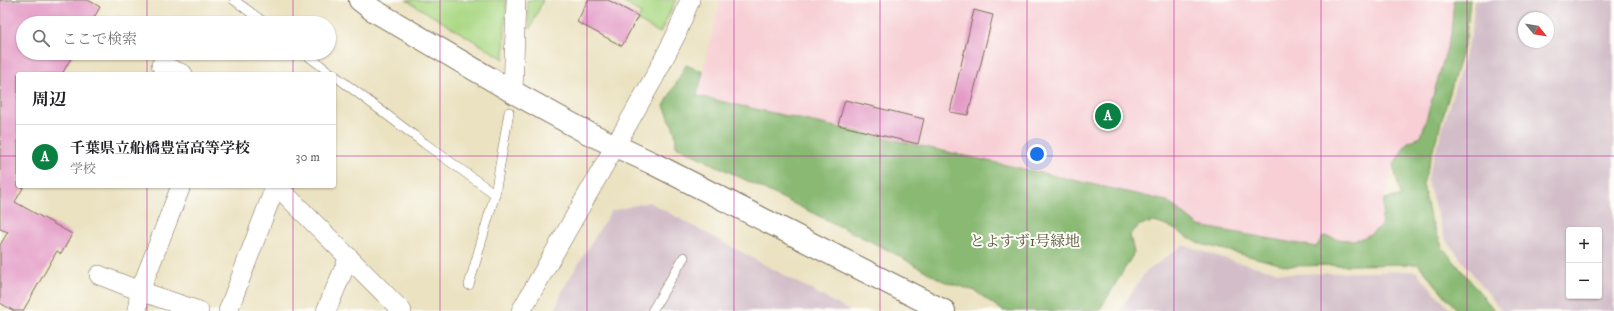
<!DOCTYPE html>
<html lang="ja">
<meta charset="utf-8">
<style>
:root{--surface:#fff;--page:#f6f6f6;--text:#202124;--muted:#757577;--line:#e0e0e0;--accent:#0b8043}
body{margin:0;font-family:"IM FELL DW Pica","Noto Serif JP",serif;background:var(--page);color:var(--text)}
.controls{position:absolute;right:12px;bottom:12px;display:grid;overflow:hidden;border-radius:4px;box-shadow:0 1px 3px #0004}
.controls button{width:36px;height:36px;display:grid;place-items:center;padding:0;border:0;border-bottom:1px solid var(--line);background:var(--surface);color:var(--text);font:20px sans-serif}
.compass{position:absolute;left:1518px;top:12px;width:36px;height:36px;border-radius:50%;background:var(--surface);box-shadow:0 1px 3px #0004;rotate:120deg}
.you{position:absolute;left:1037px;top:154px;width:14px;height:14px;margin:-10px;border:3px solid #fff;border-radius:50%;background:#1a73e8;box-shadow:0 0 0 6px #1a73e833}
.badge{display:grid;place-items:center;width:26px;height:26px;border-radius:50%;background:var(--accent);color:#fff;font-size:13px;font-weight:700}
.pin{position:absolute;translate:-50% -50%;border:2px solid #fff;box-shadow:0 1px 4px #0006}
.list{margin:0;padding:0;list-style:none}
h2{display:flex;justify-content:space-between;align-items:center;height:52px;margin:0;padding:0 16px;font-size:17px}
h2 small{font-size:13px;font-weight:400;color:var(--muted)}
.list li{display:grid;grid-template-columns:26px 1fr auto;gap:12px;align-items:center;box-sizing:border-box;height:64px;padding:0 16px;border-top:1px solid var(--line)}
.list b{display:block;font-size:15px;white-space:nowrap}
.list p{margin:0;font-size:13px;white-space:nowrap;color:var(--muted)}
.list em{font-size:13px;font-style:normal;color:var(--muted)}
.icon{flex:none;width:22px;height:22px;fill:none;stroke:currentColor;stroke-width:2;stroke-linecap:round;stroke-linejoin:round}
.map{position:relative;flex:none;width:1614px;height:311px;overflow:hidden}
.search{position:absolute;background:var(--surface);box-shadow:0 1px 3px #0004;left:16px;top:16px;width:320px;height:44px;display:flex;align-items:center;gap:10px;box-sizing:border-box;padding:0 14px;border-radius:22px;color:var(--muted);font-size:15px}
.panel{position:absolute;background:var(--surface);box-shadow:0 1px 3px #0004;left:16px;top:72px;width:320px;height:116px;border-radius:4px}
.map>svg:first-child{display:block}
.built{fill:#f7cfd5}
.industrial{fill:#d2bdc8;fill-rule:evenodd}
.green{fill:#acd986;stroke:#748252}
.forest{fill:#89b973;stroke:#627248}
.building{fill:#e397c5}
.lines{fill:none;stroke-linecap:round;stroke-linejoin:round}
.service-casing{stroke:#796a57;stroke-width:10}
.minor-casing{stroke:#796a57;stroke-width:20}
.tertiary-casing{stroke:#796a57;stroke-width:24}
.service{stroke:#fff;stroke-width:9}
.minor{stroke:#fff;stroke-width:19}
.tertiary{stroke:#fff;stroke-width:22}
.grid{fill:none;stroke:#b5179e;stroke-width:1;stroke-opacity:0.55}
.labels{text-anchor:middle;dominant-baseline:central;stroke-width:4;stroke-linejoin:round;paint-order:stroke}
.park-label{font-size:15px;fill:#575638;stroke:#fdfcf7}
</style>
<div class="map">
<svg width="1614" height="311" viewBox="0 0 1614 311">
<rect width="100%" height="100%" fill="#fdfcf7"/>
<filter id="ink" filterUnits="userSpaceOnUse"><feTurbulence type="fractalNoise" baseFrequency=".025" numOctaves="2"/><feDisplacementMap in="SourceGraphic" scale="8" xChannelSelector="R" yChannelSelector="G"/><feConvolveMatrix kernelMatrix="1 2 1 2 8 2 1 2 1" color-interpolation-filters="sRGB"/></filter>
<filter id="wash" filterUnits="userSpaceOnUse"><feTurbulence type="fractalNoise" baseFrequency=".012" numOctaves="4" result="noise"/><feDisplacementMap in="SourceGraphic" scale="16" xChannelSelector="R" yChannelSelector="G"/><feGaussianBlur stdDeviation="0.9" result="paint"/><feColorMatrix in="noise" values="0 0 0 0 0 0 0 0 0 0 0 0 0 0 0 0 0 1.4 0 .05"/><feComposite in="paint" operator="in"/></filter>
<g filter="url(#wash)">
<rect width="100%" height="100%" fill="#ebe2c1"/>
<!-- built -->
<path class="built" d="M 720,0 L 1454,0 L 1451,34 L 1421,137 L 1408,142 L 1393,165 L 1384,199 L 1381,226 L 1370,235 L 1353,241 L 1323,236 L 1316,247 L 1199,226 L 1167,201 L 697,96 Z"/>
<!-- industrial -->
<g class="industrial">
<path d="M 1475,0 L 1614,0 L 1614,311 L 1502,311 L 1445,239 L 1427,180 L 1471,35 ZM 1524,18 L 1548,18 L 1548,42 L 1524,42 ZM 1569,230 L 1599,230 L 1599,296 L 1569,296 Z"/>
<path d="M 649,202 L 850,311 L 555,311 L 563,289 L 611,211 Z"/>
<path d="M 1183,245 L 1236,262 L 1287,274 L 1416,271 L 1451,311 L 1119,311 L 1145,273 Z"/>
</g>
<!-- green -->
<g class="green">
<path d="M 406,0 L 506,0 L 504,59 Z"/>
<path d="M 527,0 L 543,0 L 530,29 Z"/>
<path d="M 619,0 L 676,0 L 660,33 L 638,21 L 641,13 Z"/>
</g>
<!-- forest -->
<path class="forest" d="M 1454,0 L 1470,0 L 1466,38 L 1423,184 L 1430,218 L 1443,248 L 1495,311 L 1458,311 L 1418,264 L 1287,266 L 1198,243 L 1170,227 L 1154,222 L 1140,225 L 1130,235 L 1134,253 L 1099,311 L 1003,311 L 975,291 L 943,281 L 890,251 L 676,146 L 675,132 L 664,106 L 686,65 L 703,72 L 697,96 L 1167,201 L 1199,226 L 1316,247 L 1323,236 C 1350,241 1358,245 1381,226 L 1384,199 L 1401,196 L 1393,165 L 1408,142 L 1421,137 L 1451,34 Z"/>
<g id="blocks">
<!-- building -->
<g class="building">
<path d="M 0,0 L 88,0 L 100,7 L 91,23 L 23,23 L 23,53 L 74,53 L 62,74 L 18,74 L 18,186 L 24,186 L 15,202 L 72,234 L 61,254 L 57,251 L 23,311 L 14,311 L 0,303 L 0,245 L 8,232 L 0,229 Z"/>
<path d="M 588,0 L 608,0 L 638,16 L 622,46 L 577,22 Z"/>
<path d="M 974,10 L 993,15 L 968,115 L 950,112 Z"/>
<path d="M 845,100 L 924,119 L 918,144 L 838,125 Z"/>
</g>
</g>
</g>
<g filter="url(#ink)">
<use href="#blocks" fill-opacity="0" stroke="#796a57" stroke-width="1"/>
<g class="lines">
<defs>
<g id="service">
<path d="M 234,0 L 265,23"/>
<path d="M 304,53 L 332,74"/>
<path d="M 334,75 L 424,143 L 495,194"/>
<path d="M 469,285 L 495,194 L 509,112"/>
<path d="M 652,311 L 684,257"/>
</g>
<g id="minor">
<path d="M 161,65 L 183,74"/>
<path d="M 513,92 L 516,0"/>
<path d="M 273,186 L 286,195 L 402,311"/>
<path d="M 99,275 L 140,291 L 199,311"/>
<path d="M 137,311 L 140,291 L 181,186"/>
<path d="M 228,311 L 275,187"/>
<path d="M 326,311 L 349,257"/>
<path d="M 521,311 L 655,76 L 676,35 L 690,0"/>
</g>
<path id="tertiary" d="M 360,0 L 373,10 L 513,92 L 586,132 L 652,163 L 944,311"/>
</defs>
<!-- service casing -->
<use href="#service" class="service-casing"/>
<!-- minor casing -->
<use href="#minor" class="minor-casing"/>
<!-- tertiary casing -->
<use href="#tertiary" class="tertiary-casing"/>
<!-- service -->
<use href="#service" class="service"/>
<!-- minor -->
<use href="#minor" class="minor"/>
<!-- tertiary -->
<use href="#tertiary" class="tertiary"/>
</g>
</g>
<!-- grid -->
<path class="grid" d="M 147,0 L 147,23M 293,0 L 293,23M 440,0 L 440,311M 587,0 L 587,311M 734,0 L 734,311M 880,0 L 880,311M 1027,0 L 1027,311M 1174,0 L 1174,311M 1321,0 L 1321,311M 1467,0 L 1467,311M 147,53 L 147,74M 293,53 L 293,74M 0,156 L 18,156M 334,156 L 1614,156M 147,186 L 147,311M 293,186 L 293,311"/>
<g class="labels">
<!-- park labels -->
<g class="park-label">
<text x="1025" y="241">とよすず1号緑地</text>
</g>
</g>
</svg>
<div class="controls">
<button>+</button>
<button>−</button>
</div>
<svg class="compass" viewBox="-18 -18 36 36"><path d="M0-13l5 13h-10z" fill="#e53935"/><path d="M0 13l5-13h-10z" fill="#757577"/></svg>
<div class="you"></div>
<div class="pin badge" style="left:1108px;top:116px">A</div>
<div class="search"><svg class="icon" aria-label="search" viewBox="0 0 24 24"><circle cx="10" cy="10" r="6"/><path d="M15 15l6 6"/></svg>ここで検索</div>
<section class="panel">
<h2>周辺<small></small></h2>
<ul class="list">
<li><span class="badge">A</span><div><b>千葉県立船橋豊富高等学校</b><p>学校</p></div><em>30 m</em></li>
</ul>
</section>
</div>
